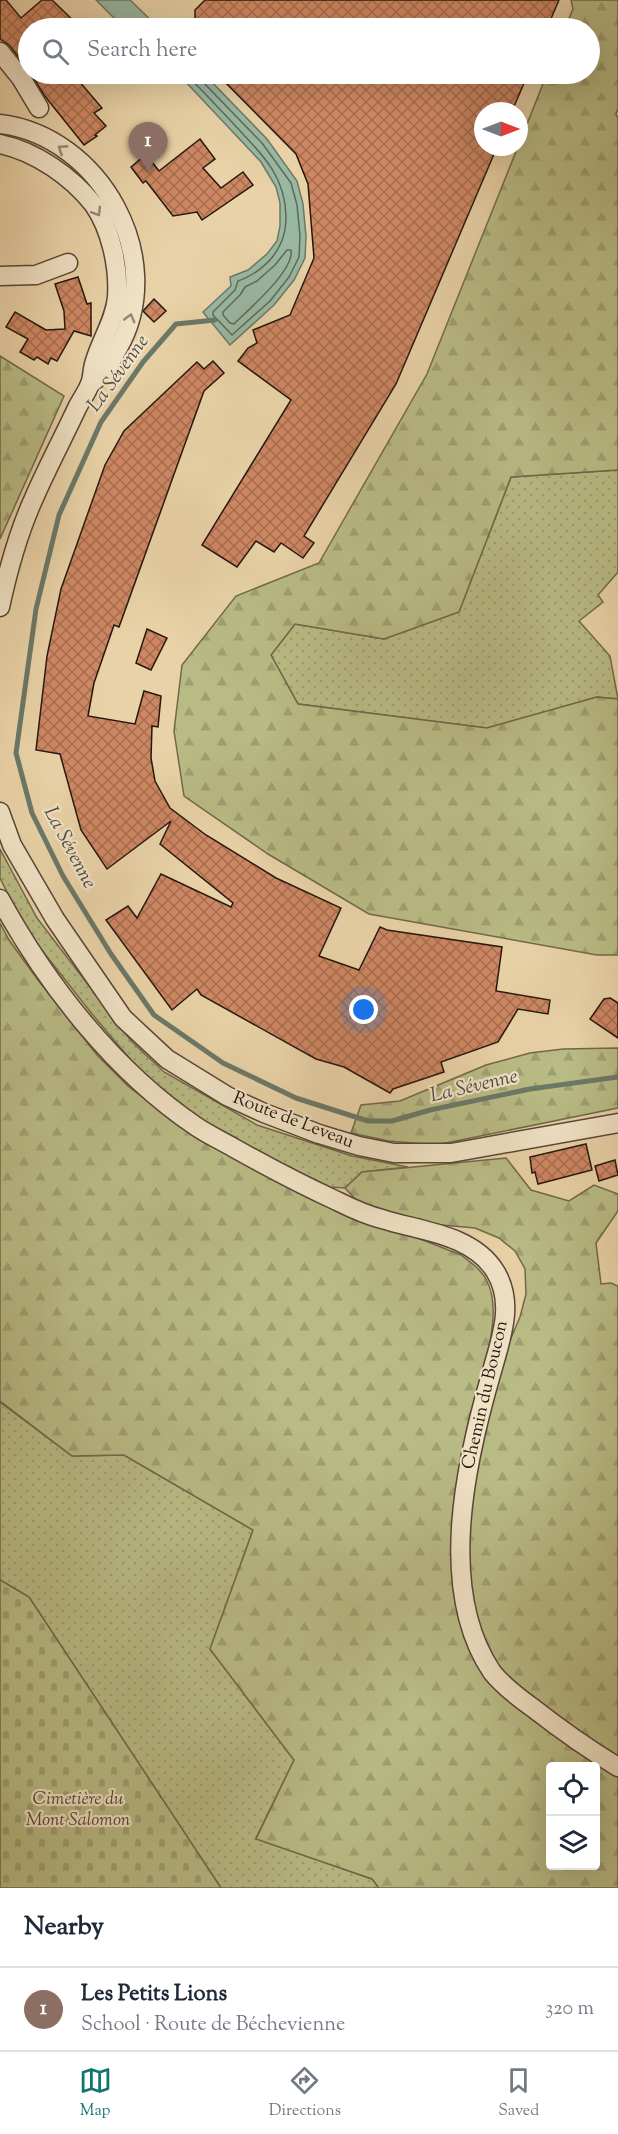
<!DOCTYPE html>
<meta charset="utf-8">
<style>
:root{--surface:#fff;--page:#f6f6f7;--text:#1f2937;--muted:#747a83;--line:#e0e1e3;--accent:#0f766e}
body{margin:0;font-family:"Sorts Mill Goudy",serif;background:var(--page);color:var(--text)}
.controls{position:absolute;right:18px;bottom:18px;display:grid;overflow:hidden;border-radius:6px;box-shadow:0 6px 24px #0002}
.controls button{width:54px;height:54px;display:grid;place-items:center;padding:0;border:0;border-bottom:2px solid var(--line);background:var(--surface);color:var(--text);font:30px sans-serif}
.compass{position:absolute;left:474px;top:102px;width:54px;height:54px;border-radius:50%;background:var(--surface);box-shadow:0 6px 24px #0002;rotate:90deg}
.you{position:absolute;left:364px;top:1010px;width:21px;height:21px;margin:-15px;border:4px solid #fff;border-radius:50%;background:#1a73e8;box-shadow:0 0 0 9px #1a73e833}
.badge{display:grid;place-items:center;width:39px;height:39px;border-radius:50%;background:var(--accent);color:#fff;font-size:20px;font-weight:700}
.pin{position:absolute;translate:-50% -50px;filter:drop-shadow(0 2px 3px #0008)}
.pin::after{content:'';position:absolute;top:32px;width:21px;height:18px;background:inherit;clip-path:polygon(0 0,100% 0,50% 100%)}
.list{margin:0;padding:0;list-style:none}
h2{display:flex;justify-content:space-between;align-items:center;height:78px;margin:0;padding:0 24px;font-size:26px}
h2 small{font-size:20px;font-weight:400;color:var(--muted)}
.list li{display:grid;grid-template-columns:39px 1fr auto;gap:18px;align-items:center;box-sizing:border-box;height:84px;padding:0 24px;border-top:2px solid var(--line)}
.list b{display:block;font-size:22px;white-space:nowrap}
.list p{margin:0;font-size:20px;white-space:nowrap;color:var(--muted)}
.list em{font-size:20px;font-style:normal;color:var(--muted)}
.icon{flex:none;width:33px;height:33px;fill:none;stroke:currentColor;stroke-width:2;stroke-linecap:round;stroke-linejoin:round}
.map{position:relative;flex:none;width:618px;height:1888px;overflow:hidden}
.search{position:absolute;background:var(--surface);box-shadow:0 6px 24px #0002;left:18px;right:18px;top:18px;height:66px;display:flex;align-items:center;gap:15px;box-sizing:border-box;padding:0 21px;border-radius:33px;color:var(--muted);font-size:22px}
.sheet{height:162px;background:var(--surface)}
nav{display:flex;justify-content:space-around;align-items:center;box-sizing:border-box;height:84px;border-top:2px solid var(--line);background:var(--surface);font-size:16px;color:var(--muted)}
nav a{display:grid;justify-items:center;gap:3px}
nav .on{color:var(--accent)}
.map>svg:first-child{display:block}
.grass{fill:url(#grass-dots);stroke:#70694a;stroke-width:1.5}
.forest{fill:url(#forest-firs);stroke:#70694a;stroke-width:1.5;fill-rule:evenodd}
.cemetery{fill:url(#cemetery-stones);stroke:#70694a;stroke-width:1.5}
.water{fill:#99b8a2;stroke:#6b7868;stroke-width:1.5}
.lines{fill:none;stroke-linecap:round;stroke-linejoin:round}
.shore{stroke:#606859;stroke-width:1.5}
.stream{stroke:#6b7868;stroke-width:5}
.building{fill:url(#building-cross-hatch);stroke:#261710;stroke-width:1.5}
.minor-casing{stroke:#574636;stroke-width:21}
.minor{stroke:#f1e2c6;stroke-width:18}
.oneway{stroke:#968774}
.labels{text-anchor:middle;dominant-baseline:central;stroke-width:4.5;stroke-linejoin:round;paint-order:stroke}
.street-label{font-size:18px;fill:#261710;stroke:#f1e2c6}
.park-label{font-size:18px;font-style:italic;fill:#524833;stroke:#f1e2c6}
.water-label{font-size:20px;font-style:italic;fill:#4e4f43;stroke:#f1e2c6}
</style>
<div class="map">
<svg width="618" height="1888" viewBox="0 0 618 1888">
<defs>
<pattern id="grass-dots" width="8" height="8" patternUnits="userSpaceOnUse" patternTransform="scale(1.5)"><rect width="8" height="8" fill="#b9bb85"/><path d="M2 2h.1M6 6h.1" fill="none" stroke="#9fa072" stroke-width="1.8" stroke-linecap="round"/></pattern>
<pattern id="forest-firs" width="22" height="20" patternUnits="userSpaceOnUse" patternTransform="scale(1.5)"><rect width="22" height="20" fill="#b9bb85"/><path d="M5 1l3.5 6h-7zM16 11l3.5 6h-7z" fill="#9fa072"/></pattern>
<pattern id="cemetery-stones" width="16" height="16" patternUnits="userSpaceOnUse" patternTransform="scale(1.5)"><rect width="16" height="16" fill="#b9bb85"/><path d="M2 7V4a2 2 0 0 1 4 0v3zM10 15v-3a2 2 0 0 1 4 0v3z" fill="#9fa072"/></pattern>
<pattern id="building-cross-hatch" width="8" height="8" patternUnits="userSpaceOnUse" patternTransform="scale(1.5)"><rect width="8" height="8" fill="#ce8763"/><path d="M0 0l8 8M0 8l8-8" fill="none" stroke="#a76d50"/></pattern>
</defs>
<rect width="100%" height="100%" fill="#e9d2a7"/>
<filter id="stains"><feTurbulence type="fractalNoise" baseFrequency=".00333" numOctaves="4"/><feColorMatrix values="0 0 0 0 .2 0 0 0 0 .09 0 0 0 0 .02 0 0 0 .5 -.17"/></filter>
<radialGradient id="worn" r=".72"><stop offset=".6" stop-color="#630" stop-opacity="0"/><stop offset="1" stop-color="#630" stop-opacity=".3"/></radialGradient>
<!-- grass -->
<g class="grass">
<path d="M 618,470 L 618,572 L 598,595 L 603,602 L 579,621 L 610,656 L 618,699 L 597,697 L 487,728 L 298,704 L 271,655 L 295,624 L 384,639 L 459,612 L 511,477 Z"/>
<path d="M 0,849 L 37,918 L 132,1042 L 164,1072 L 257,1125 L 352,1156 L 408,1167 L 362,1172 L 345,1188 L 330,1187 L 214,1131 L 147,1079 L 92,1014 L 26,930 L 0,878 Z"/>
<path d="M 0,1402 L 72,1456 L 124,1455 L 253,1530 L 210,1649 L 294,1760 L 256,1838 L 372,1879 L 379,1888 L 221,1888 L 29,1597 L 0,1580 Z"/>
</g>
<!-- forest -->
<g class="forest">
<path d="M 571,0 L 618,0 L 618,109 L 616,114 L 618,118 L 618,470 L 511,477 L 459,612 L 384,639 L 295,624 L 271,655 L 298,704 L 487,728 L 597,697 L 618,699 L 618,955 L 597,955 L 369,914 L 268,854 L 184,796 L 174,731 L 182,665 L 236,596 L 319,563 L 427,374 L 547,74 L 590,74 L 590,28 L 565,28 L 573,9 Z"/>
<path d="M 0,356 L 64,396 L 0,539 Z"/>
<path d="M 0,923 L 9,940 L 38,980 L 97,1055 L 129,1087 L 190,1131 L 349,1211 L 461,1255 C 470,1262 482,1270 487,1281 C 507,1321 473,1392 466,1434 L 482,1432 L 497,1371 L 520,1317 L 526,1294 L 525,1269 L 515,1251 L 499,1238 L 475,1228 L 420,1223 L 359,1203 L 345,1188 L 362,1172 L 506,1158 L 531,1190 L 569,1201 L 594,1185 L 618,1194 L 618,1211 L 596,1243 L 601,1284 L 611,1283 L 618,1286 L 618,1888 L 379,1888 L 372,1879 L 256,1839 L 294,1760 L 210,1649 L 253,1530 L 124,1455 L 72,1456 L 0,1401 ZM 550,1766 L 596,1766 L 596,1866 L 550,1866 Z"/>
<path d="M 618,1048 L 618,1108 L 436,1145 L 389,1141 L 351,1133 L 361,1105 L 400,1101 L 486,1065 L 530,1053 L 563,1049 Z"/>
</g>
<!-- cemetery -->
<path class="cemetery" d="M 0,1580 L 29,1597 L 221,1888 L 0,1888 Z"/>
<!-- water -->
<g class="water">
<path d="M 96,0 L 130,0 L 159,28 L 124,28 Z"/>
<path d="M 175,74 L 204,74 L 267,139 L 297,181 L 303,204 L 306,236 L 305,258 L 294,280 L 274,305 L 230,345 L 203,312 L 231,286 L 230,277 L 248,270 L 267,254 L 277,241 L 280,226 L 280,203 L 276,187 L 261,162 L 183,79 Z"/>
</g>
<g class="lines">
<!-- shore -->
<g class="shore">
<path d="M 185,74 C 201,88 215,105 230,120 C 258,151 285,172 286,216 C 286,231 283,242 274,255 C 266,266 251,277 238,281 L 235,290 L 213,312 L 213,315 L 232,335 L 270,301 L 289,277 L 299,257 L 300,236 L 297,205 L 291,183 L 262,143 L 201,80 L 200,74"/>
<path d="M 287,250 L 291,250 C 295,270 248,310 234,324 L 230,323 L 223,315 L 223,312 L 240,295 L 245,287 L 257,281 L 275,265 Z"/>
</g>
<!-- stream -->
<path class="stream" d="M 215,320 L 176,324 L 143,362 L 101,422 L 59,515 L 36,609 L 16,753 L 32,813 L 63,876 L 111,954 L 154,1015 L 223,1063 L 296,1098 L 368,1121 L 392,1121 L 430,1110 L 530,1089 L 618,1077"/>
</g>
<!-- building -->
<g class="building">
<path d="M 0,0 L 6,0 L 21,18 L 42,0 L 52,0 L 81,28 L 28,28 L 28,69 L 9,45 L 0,39 Z"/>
<path d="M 205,0 L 559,0 L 547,28 L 195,28 L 195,10 Z"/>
<path d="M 31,74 L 73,74 L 102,108 L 94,113 L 106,126 L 95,135 L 97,136 L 84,145 L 44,95 Z"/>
<path d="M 217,74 L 528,74 L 512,111 L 483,111 L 483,147 L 497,147 L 396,384 L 304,536 L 314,543 L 303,558 L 281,543 L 274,552 L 256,541 L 237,567 L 202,545 L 291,400 L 238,361 L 248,348 L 257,343 L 253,330 L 290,315 L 314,258 L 308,184 L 296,154 Z"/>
<path d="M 200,139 L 215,159 L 203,168 L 221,188 L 243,172 L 253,185 L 202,220 L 197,212 L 173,216 L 146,181 L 143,183 L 131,167 L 146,154 L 159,171 Z"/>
<path d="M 78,277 L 87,304 L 91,303 L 91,336 L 74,331 L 57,361 L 51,358 L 48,364 L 37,357 L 34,360 L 20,352 L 28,339 L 6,327 L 15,312 L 46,330 L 65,329 L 64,311 L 55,284 Z"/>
<path d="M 154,299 L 166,311 L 154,322 L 143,311 Z"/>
<path d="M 213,361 L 224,373 L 204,391 L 119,627 L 114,625 L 94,683 L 88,716 L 135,724 L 144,691 L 161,696 L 158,727 L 152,726 L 151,758 L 155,781 L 170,808 L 206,835 L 276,878 L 341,908 L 319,956 L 359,970 L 380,927 L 387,930 L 502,947 L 496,991 L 550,1000 L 548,1014 L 518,1009 L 498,1042 L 441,1062 L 444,1072 L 393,1089 L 390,1093 L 344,1067 L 316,1059 L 201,995 L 197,989 L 172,1010 L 106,920 L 128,906 L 137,918 L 161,874 L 231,907 L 233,903 L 160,844 L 171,821 L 107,869 L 81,830 L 60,754 L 36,750 L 47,656 L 61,589 L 105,465 L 124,431 L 197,362 L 204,369 Z"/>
<path d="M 147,629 L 167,638 L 151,670 L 136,663 Z"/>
<path d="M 610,998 L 618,1003 L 618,1038 L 590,1019 L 604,999 Z"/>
<path d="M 586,1144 L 592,1170 L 538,1184 L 535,1172 L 532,1173 L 530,1157 Z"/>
<path d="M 615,1160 L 618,1175 L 599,1181 L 595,1166 Z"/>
</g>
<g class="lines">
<defs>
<g id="minor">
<path d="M 0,52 L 21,78 L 39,108"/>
<path d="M 0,124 C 100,136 169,259 118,348 C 110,363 104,374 90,384"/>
<path d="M 0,144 C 35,151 72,177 94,205 C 111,230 119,267 117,297 C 115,320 101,340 95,361 C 92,368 93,377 90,384 C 87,392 81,400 77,408 C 63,438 47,468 34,498 C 18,533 8,570 0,607"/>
<path d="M 0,276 L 36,275 L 68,263"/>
<path d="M 0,812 L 12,845 L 55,919 L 123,1018 L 167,1059 L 227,1096 L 264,1113 L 319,1134 L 359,1146 L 394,1153 L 451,1153 L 618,1123"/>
<path d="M 0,899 C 47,985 115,1072 197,1127 C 209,1135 222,1141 234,1148 C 268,1167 302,1185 337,1201 C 351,1208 366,1215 382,1219 C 419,1231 472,1234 495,1271 C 515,1303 501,1338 492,1371 C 466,1460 436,1589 492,1672 C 503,1686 519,1698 533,1708 C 560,1729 588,1749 618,1767"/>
</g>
</defs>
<!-- minor casing -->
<use href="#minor" class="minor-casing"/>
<!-- minor -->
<use href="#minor" class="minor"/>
</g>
<!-- one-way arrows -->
<defs><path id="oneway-chevron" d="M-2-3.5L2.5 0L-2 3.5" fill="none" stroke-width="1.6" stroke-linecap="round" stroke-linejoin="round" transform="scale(1.5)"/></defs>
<g class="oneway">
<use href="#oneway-chevron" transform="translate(62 149) rotate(-147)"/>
<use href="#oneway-chevron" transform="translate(97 212) rotate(59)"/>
<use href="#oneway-chevron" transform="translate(130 318) rotate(-75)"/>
</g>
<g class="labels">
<!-- street labels -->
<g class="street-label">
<text transform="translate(293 1121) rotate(21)">Route de Leveau</text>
<text transform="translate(486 1395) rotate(-77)">Chemin du Boucon</text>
</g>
<!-- park labels -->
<g class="park-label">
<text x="78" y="1800">Cimetière du<tspan x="78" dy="21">Mont Salomon</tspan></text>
</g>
<!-- water labels -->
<g class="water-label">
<text transform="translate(119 374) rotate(-54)">La Sévenne</text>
<text transform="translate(69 848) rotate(62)">La Sévenne</text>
<text transform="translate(474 1087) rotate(-13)">La Sévenne</text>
</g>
</g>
<rect width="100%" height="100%" filter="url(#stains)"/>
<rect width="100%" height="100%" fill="url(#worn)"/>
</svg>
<div class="controls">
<button><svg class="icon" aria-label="locate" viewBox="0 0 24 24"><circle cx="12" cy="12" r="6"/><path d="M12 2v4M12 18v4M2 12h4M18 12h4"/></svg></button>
<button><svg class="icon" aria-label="layers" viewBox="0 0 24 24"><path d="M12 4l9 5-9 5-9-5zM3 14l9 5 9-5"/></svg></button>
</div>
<svg class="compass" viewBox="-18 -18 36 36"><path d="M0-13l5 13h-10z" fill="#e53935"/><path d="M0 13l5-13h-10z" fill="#747a83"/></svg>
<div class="you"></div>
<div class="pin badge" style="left:148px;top:172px;background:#8d6e63">1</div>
<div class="search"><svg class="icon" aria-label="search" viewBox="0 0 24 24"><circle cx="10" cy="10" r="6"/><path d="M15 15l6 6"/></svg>Search here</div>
</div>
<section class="sheet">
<h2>Nearby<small></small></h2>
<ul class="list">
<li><span class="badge" style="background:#8d6e63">1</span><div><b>Les Petits Lions</b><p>School · Route de Béchevienne</p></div><em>320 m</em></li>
</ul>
</section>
<nav>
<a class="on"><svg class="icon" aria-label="map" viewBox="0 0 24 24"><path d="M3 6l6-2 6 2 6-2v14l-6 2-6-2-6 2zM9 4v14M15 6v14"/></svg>Map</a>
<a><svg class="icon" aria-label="directions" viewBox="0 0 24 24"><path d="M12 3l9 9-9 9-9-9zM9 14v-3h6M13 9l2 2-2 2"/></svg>Directions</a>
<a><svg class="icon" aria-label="saved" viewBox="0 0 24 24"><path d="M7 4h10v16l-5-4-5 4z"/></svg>Saved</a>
</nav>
